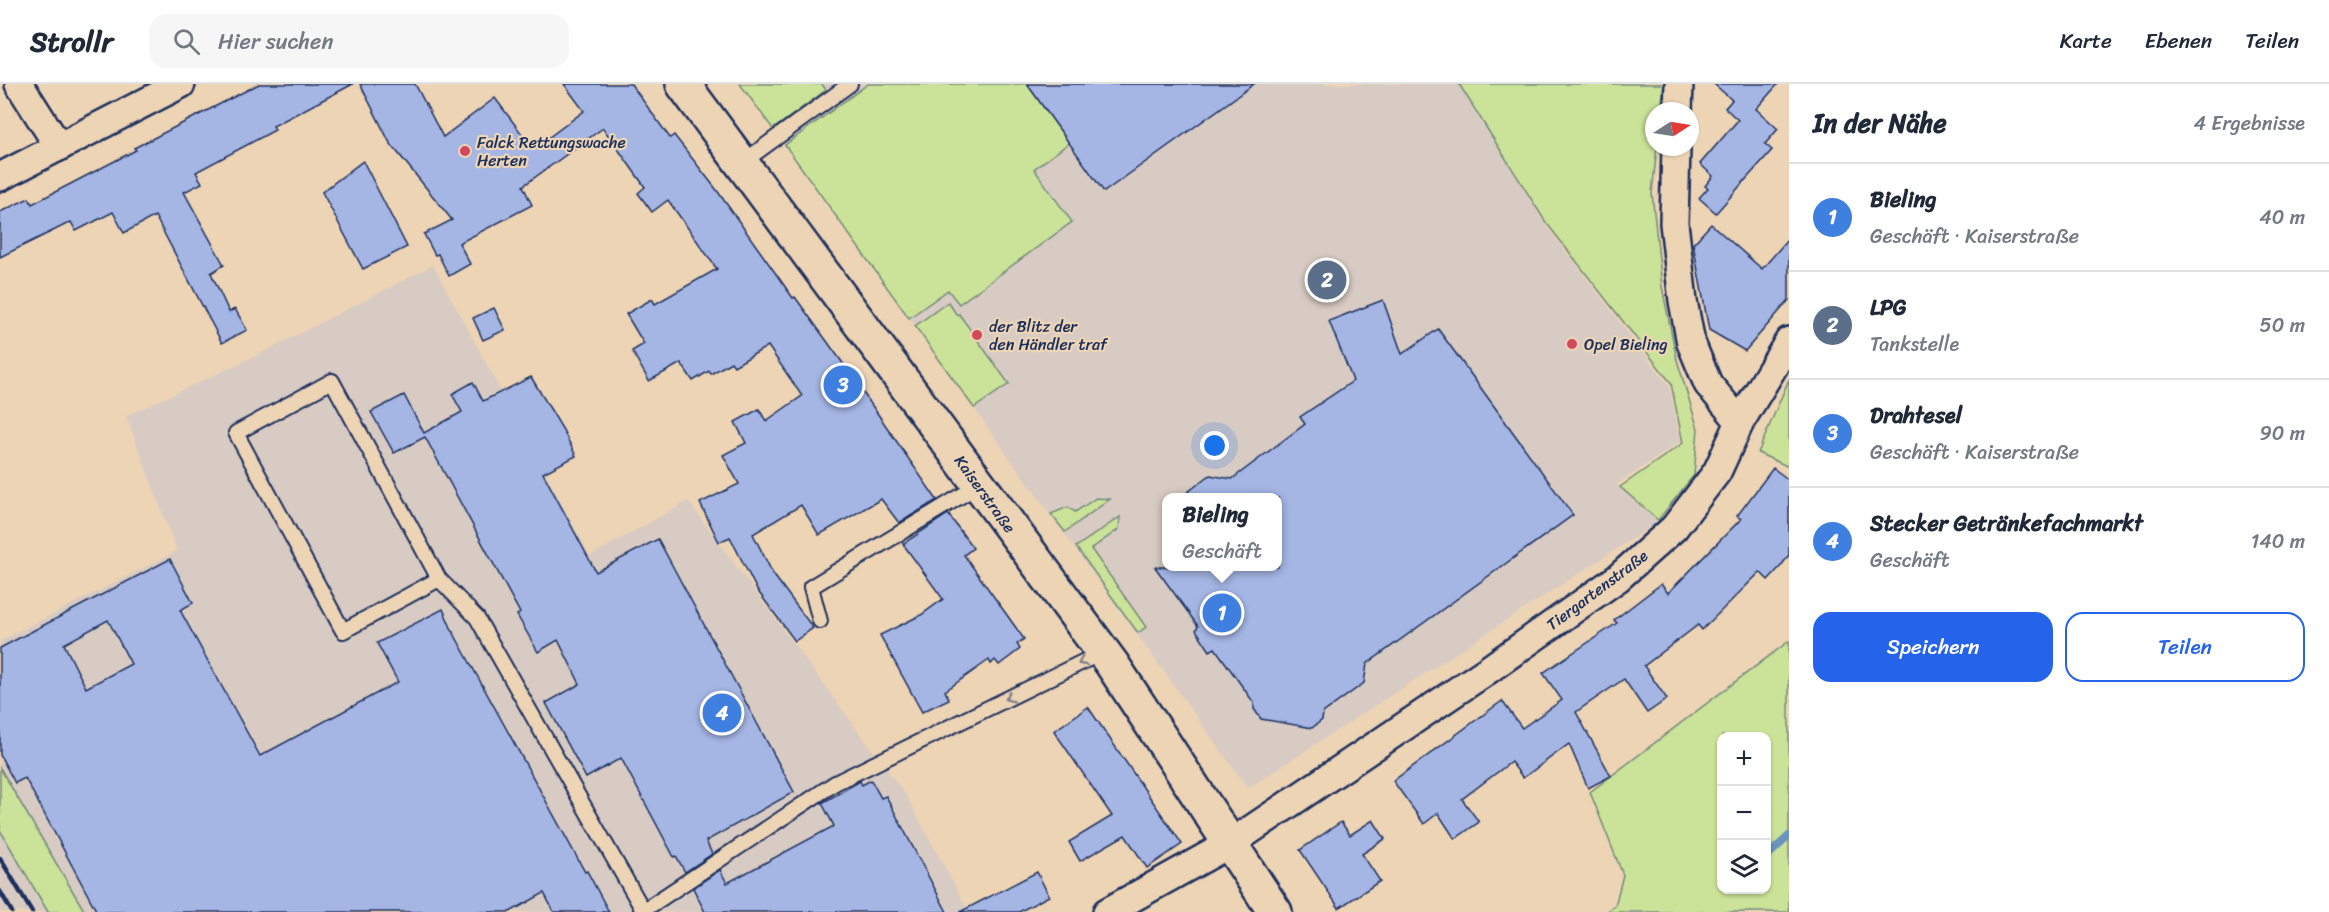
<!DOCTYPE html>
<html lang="de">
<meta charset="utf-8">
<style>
:root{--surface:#fff;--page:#f6f6f7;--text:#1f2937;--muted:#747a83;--line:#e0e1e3;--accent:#2563eb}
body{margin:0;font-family:Sriracha,sans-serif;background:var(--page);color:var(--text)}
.controls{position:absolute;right:18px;bottom:18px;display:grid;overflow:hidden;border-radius:12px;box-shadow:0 2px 4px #0004}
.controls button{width:54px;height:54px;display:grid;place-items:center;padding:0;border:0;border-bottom:2px solid var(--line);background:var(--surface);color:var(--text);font:30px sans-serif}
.compass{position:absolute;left:1645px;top:18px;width:54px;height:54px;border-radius:50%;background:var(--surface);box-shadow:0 2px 4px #0004;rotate:78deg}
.you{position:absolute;left:1215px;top:362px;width:21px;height:21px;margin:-15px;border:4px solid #fff;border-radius:50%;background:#1a73e8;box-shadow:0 0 0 9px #1a73e833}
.badge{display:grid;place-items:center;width:39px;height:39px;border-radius:50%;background:var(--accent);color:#fff;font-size:20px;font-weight:700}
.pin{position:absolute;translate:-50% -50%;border:3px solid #fff;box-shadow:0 2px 6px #0006}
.popup{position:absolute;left:1162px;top:409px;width:120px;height:78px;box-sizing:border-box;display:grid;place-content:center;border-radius:12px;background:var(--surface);filter:drop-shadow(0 2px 4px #0005);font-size:20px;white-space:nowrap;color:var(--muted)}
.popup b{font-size:22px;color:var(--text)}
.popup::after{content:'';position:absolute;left:50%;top:100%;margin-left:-12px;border:12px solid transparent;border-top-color:var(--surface)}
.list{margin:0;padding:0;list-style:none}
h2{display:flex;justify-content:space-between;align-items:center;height:78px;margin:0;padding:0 24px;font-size:26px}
h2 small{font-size:20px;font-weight:400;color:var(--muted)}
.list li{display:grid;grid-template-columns:39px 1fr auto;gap:18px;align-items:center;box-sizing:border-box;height:108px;padding:0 24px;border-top:2px solid var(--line)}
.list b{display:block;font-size:22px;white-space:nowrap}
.list p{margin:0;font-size:20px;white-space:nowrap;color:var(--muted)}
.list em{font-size:20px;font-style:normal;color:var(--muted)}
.actions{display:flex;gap:12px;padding:18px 24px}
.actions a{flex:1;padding:14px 0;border:2px solid var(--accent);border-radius:18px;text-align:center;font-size:21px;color:var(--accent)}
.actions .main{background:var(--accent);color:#fff}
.icon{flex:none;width:33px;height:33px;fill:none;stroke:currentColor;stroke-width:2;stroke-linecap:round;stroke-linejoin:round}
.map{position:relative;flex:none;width:1789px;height:828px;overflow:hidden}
header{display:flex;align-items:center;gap:36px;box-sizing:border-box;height:84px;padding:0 30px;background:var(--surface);border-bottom:2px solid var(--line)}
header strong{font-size:28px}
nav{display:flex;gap:33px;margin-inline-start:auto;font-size:21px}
.search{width:420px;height:54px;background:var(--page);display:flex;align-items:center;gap:15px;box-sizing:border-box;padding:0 21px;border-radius:18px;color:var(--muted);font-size:22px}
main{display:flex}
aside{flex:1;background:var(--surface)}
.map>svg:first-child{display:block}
.built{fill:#d7cbc3;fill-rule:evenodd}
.green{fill:#cbe398;stroke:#73897b;stroke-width:1.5;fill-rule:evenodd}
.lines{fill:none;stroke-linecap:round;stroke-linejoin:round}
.stream{stroke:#6a94bf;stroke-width:8}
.building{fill:#a5b6e5;stroke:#1b2f5e;stroke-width:1.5;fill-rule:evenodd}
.service-casing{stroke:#1b2f5e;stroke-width:18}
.minor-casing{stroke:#1b2f5e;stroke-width:32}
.secondary-casing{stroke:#1b2f5e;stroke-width:38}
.service{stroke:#edd4b5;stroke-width:14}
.minor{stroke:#edd4b5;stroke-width:27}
.secondary{stroke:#edd4b5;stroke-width:33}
.rail{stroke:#1b2f5e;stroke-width:4.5}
.oneway{stroke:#84828a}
.poi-dot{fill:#d1495b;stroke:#edd4b5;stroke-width:2}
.labels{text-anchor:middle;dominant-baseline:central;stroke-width:4.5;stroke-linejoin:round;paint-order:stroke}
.poi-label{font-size:16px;fill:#1b2f5e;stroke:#edd4b5;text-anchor:start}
.street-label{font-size:16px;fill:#1b2f5e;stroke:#edd4b5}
</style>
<header>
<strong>Strollr</strong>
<div class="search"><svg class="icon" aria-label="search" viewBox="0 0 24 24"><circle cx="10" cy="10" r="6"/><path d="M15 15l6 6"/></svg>Hier suchen</div>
<nav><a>Karte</a><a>Ebenen</a><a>Teilen</a></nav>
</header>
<main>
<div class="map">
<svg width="1789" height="828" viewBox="0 0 1789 828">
<rect width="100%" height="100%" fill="#edd4b5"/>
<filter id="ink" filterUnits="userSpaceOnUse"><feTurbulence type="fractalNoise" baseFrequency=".0167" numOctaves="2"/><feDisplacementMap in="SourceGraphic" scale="12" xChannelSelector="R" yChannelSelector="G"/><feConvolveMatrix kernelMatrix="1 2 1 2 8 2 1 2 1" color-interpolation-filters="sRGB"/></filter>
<g filter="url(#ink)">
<!-- built -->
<g class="built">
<path d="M 740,0 L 1459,0 L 1545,140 L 1669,302 L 1681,357 L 1616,401 L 1658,438 L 1248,704 ZM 1166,414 L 1278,414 L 1278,482 L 1166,482 Z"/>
<path d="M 433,181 L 590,472 L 688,417 L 907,713 L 969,828 L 85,828 L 0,684 L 0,557 L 177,467 L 126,332 L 264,268 Z"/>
<path d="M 0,746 L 10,764 L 48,828 L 0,828 Z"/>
</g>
<!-- green -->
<g class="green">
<path d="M 740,0 L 822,0 L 826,6 L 773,45 Z"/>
<path d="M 868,0 L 1027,0 L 1069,59 L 1034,85 L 1072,138 L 959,220 L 948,206 L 909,234 L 785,61 Z"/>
<path d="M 1459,0 L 1664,0 L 1661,27 L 1654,27 L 1654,63 L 1657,63 L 1652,109 L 1662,203 L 1677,276 L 1698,345 L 1694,391 L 1658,436 L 1620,403 L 1683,359 L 1671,299 L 1545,137 Z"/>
<path d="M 948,218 L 957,231 L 959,230 L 1009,300 L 974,324 L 915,242 Z"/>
<path d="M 1789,295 L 1789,383 L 1758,369 Z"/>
<path d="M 1096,414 L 1110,415 L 1065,448 L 1051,430 L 1068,423 L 1075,428 Z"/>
<path d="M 1120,433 L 1119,445 L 1091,465 L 1146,543 L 1138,549 L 1076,463 Z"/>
<path d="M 1789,557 L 1789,828 L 1606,828 L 1615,822 L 1623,791 L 1590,708 ZM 1722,652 L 1766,652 L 1766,806 L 1722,806 Z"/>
<path d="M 0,684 L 85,828 L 48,828 L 0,746 Z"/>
</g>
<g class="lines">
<!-- stream -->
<path class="stream" d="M 1766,773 L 1789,752"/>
</g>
<!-- building -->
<g class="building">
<path d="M 259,0 L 353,0 L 273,42 L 275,46 L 196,88 L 202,99 L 184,108 L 224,181 L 211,189 L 229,228 L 235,225 L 247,246 L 222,259 L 155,132 L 124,149 L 113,128 L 76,147 L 71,138 L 0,173 L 0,128 L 29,114 L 32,120 L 136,66 L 134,64 Z"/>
<path d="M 360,0 L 415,0 L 443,53 L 495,14 L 533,65 L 584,27 L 564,0 L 631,0 L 670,54 L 674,51 L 716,105 L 793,214 L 795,213 L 842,278 L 937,416 L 899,439 L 881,415 L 819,451 L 801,421 L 753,450 L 773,490 L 813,544 L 795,557 L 757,506 L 730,453 L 719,458 L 700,419 L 739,400 L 723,371 L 746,359 L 735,338 L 759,325 L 766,337 L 802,312 L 768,262 L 734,282 L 731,278 L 711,290 L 709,287 L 693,297 L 681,279 L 649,297 L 632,267 L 644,260 L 626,230 L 652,215 L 655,220 L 717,185 L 668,116 L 652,128 L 638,109 L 645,103 L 603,44 L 523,102 L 532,121 L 459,159 L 470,180 L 449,192 L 438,170 L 435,171 L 424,150 L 452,136 L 390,59 Z"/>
<path d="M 1027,0 L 1254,0 L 1104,108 Z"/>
<path d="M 1714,0 L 1778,0 L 1756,25 L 1778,45 L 1765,60 L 1772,66 L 1716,129 L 1699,114 L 1708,104 L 1705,102 L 1713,92 L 1700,80 L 1738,36 L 1725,24 L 1732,16 Z"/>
<path d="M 363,77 L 407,163 L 363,185 L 322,108 Z"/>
<path d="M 1711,140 L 1762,185 L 1789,154 L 1789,216 L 1745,267 L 1709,246 L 1693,160 Z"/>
<path d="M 1383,216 L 1402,270 L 1438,245 L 1573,431 L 1367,580 L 1364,599 L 1323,629 L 1322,636 L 1312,644 L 1261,635 L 1254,625 L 1254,619 L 1215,564 L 1210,567 L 1196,546 L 1198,542 L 1155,483 L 1278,483 L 1278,414 L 1180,414 L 1210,391 L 1232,395 L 1305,340 L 1300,333 L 1353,297 L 1329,237 Z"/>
<path d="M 494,224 L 505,246 L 483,256 L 473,234 Z"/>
<path d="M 531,293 L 563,346 L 576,372 L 543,389 L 596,488 L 658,455 L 794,708 L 706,757 L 712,770 L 685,788 L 676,772 L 674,773 L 621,674 L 586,694 L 546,619 L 580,600 L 558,556 L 538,568 L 517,531 L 520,529 L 425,353 L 394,369 L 371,328 L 404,311 L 424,349 L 462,328 L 452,310 L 473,298 L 483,317 Z"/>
<path d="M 1773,384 L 1789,396 L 1789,471 L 1781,482 L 1768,496 L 1760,488 L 1702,546 L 1698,541 L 1644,582 L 1667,615 L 1647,629 L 1624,595 L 1576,628 L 1611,692 L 1588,704 L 1569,660 L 1523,694 L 1511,678 L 1462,715 L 1479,738 L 1455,755 L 1438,729 L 1424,740 L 1393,697 L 1502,617 L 1522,644 L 1562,616 L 1543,589 L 1617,539 L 1614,536 L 1661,500 L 1668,509 L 1741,435 L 1737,432 Z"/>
<path d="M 948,430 L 973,464 L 964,471 L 1024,555 L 1017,560 L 1020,565 L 999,581 L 995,576 L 991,580 L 989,576 L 945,607 L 949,615 L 922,628 L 880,551 L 921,531 L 943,515 L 903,460 Z"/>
<path d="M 170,475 L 193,519 L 180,526 L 260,672 L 398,598 L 377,559 L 443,525 L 452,546 L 585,788 L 587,787 L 609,828 L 554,828 L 544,809 L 510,828 L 97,828 L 25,694 L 15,699 L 0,671 L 0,564 ZM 108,536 L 131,580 L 86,604 L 64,560 Z"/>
<path d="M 1088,623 L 1182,760 L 1147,784 L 1125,751 L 1080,777 L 1069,758 L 1112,732 L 1054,647 Z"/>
<path d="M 871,696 L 881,714 L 886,712 L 947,828 L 705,828 L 693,804 L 720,786 L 727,799 L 834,742 L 822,719 L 860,697 L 862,701 Z"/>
<path d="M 1373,736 L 1385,755 L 1362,770 L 1380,797 L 1339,824 L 1300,766 L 1341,738 L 1350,751 Z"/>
<path d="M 1037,788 L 1049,812 L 1019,828 L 960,828 Z"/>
</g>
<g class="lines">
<defs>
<g id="service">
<path d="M 743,78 L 850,0"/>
<path d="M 439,495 L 343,547 L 236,349 L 332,297 L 439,495 L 477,534 L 643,826"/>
<path d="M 820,537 L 811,503 L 979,401"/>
<path d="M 641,828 L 835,699 L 1103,568"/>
</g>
<g id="minor">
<path d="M 19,0 L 59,63"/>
<path d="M 1678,27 L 1679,0"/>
<path d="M 0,93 L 181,0"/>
<path d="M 1740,338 L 1789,257"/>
<path d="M 1107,828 L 1231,759 L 1485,588 L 1618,494 L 1674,444 L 1717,388 L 1740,338 L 1708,300 L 1691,259 L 1683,217 L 1674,139 L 1676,63"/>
</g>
<path id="secondary" d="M 683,0 L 1112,580 L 1275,828"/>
</defs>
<!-- service casing -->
<use href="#service" class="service-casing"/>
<!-- minor casing -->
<use href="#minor" class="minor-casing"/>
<!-- secondary casing -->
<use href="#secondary" class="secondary-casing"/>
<!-- service -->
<use href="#service" class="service"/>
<!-- minor -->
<use href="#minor" class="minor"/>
<!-- secondary -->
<use href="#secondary" class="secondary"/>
<!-- rail -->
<g class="rail">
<path d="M 0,774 L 32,828"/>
<path d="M 0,807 L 12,828"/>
</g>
</g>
<!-- one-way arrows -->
<defs><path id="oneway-chevron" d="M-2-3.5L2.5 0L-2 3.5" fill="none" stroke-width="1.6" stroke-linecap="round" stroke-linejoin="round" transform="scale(1.5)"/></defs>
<g class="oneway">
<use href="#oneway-chevron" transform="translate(1082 578) rotate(153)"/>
<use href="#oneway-chevron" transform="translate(1009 614) rotate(154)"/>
</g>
</g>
<!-- markers -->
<g class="poi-dot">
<circle cx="465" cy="67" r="6"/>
<circle cx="977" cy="251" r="6"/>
<circle cx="1572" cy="260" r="6"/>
</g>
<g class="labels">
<!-- poi labels -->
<g class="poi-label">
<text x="477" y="58">Falck Rettungswache<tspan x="477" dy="18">Herten</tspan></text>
<text x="989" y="242">der Blitz der<tspan x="989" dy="18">den Händler traf</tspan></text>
<text x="1584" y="260">Opel Bieling</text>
</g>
<!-- street labels -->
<g class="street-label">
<text transform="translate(985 410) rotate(54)">Kaiserstraße</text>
<text transform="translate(1597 506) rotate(-37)">Tiergartenstraße</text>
</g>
</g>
</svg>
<div class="controls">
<button>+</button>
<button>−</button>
<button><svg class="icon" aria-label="layers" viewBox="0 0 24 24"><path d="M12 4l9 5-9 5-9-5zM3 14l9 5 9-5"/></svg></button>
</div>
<svg class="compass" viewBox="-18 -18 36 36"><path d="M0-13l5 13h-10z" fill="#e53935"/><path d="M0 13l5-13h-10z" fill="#747a83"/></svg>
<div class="you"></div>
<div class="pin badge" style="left:1222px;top:529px;background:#3f7fe0">1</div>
<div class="popup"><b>Bieling</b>Geschäft</div>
<div class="pin badge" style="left:1327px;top:196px;background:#5c6f8a">2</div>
<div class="pin badge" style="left:843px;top:301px;background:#3f7fe0">3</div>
<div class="pin badge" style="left:722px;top:629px;background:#3f7fe0">4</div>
</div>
<aside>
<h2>In der Nähe<small>4 Ergebnisse</small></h2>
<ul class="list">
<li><span class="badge" style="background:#3f7fe0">1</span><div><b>Bieling</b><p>Geschäft · Kaiserstraße</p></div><em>40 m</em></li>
<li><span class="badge" style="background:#5c6f8a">2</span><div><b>LPG</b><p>Tankstelle</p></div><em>50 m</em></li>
<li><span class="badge" style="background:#3f7fe0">3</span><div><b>Drahtesel</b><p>Geschäft · Kaiserstraße</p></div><em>90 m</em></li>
<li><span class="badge" style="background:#3f7fe0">4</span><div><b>Stecker Getränkefachmarkt</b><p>Geschäft</p></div><em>140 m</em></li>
</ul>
<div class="actions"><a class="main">Speichern</a><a>Teilen</a></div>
</aside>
</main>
